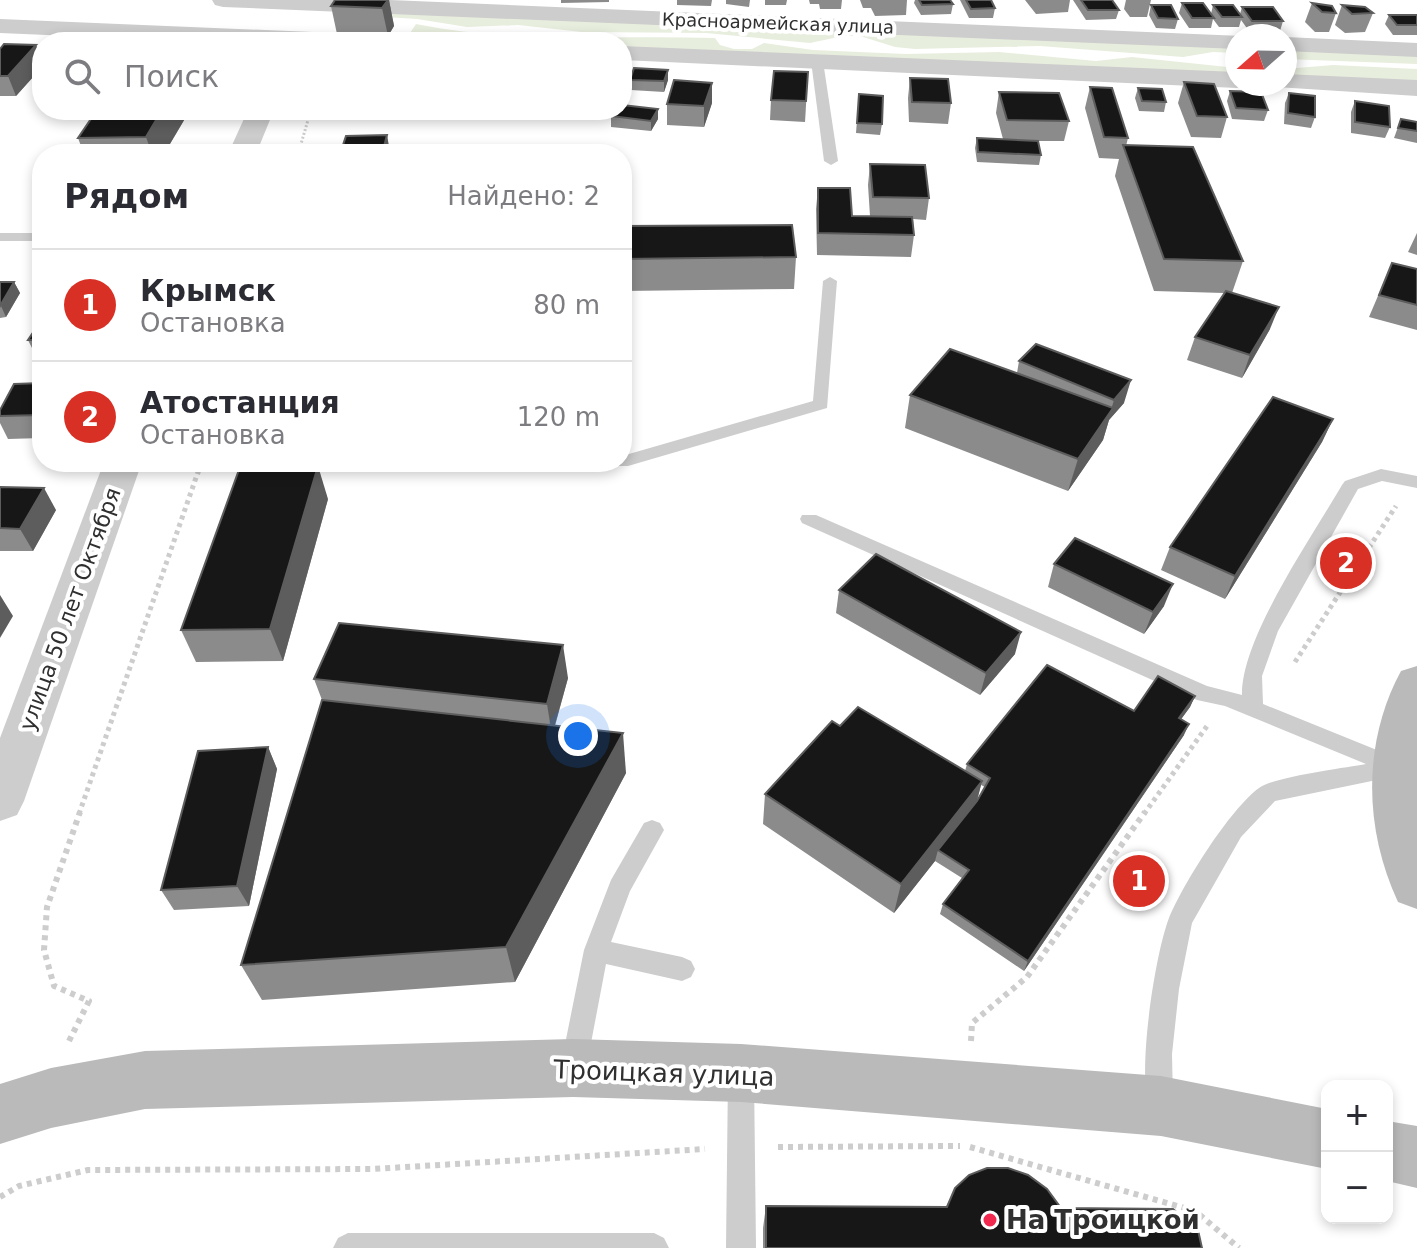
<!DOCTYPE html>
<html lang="ru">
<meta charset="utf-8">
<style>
:root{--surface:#fff;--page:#f7f7f7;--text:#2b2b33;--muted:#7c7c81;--line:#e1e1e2;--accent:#d93025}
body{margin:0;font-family:"DejaVu Sans",sans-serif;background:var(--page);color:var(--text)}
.controls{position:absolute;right:24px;bottom:24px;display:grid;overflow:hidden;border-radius:16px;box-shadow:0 4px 12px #0003}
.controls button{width:72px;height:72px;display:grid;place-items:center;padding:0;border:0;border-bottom:2px solid var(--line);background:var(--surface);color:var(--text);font:40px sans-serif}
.compass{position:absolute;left:1225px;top:24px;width:72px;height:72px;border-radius:50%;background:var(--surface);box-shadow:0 4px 12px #0003;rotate:250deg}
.you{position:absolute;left:578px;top:736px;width:28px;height:28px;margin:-20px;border:6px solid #fff;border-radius:50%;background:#1a73e8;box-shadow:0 0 0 12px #1a73e833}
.badge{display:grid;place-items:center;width:52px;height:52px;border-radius:50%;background:var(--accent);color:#fff;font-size:26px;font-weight:700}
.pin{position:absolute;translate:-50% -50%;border:4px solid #fff;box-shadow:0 2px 8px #0006}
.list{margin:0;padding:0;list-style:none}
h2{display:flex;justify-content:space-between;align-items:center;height:104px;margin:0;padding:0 32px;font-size:34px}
h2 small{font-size:26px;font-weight:400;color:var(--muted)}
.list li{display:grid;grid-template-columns:52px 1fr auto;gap:24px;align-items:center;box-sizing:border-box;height:112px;padding:0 32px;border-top:2px solid var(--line)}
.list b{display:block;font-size:30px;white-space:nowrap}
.list p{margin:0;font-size:26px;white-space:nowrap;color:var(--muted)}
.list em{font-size:26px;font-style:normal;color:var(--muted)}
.icon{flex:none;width:44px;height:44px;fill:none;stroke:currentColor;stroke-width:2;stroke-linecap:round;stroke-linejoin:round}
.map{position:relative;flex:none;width:1417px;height:1248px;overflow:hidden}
.search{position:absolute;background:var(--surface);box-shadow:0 4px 12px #0003;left:32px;top:32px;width:600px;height:88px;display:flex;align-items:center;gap:20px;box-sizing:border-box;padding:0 28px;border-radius:32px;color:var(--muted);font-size:30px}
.panel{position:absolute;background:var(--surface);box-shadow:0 4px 12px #0003;left:32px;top:144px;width:600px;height:328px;border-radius:32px}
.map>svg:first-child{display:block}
.green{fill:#e8eede}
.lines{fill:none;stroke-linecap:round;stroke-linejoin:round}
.path-far3{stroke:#cdcdcd;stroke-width:3;stroke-dasharray:2 2;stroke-linecap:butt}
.path-far2{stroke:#cdcdcd;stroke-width:4;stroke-dasharray:3 3;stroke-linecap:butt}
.path-far1{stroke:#cdcdcd;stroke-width:5;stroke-dasharray:4 4;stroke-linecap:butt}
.path{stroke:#cdcdcd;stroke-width:6;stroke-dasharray:5 5;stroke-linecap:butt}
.service{fill:#cdcdcd;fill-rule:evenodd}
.minor{fill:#cdcdcd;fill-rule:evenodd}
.secondary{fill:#bababa;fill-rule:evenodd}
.wall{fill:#8b8b8b;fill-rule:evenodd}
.shaded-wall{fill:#5d5d5d}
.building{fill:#171717;stroke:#5d5d5d;stroke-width:2}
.poi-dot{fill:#f1294f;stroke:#fff;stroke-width:3}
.labels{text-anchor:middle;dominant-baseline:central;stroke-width:8;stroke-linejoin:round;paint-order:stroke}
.far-street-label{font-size:18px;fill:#303030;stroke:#fff}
.street-label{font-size:22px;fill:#303030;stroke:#fff}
.near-street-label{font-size:26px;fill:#303030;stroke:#fff}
.near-poi-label{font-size:26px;font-weight:bold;fill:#303030;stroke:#fff;text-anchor:start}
</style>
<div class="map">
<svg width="1417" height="1248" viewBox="0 0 1417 1248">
<rect width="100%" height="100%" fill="#fff"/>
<!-- green -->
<g class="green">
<path d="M 347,11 L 1237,48 L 1237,53 L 1213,52 L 1183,57 L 1040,46 L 915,49 L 895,47 L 860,36 L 843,36 L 810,43 L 706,33 L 582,32 L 518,25 L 467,27 L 417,19 L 352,15 Z"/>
<path d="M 416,24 C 515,44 615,35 715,38 L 720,45 L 734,49 L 752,49 L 764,43 L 813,50 L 906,54 L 999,52 L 1096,61 L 1132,57 L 1237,68 L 1237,76 L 622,49 L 622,42 L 406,39 Z"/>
<path d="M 1285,49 L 1417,55 L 1417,64 L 1285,59 Z"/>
<path d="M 1333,65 L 1417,69 L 1417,84 L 1285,78 L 1285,69 Z"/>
</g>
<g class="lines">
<!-- path-far3 -->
<path class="path-far3" d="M 298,154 L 311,110"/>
<!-- path-far2 -->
<path class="path-far2" d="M 198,474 L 202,462"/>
<!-- path-far1 -->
<g class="path-far1">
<path d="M 1295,662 L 1396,506"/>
<path d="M 79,814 L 198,472"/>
<path d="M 1144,814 L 1207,726"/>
</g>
<!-- path -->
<g class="path">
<path d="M 69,1041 L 89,1001 L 54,986 L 44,950 L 47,907 L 80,812"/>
<path d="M 971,1041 L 972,1023 L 1027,977 L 1145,812"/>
<path d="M 778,1147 L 960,1146"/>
<path d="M 970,1147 L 1195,1211 L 1239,1248"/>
<path d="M 0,1197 L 19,1186 L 88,1170 L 373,1169 L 705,1149"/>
</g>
<!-- service -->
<g class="service">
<path d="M 817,57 L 823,61 L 838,161 L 831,165 L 824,161 L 811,61 Z"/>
<rect x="0" y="233" width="42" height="8"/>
<path d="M 830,277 L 837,281 L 827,408 L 628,466 L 616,466 L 613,462 L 622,462 L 622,456 L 813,401 L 823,281 Z"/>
<path d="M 1381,469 L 1417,476 L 1417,488 L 1382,481 L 1358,489 L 1278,631 L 1262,676 L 1263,704 L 1404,761 L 1407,767 L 1404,773 L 1396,776 L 1275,801 L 1241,837 L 1192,923 L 1179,989 L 1172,1054 L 1173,1101 L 1170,1111 L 1160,1114 L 1150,1111 C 1136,1076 1155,954 1169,918 C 1183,884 1230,809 1259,788 C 1273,777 1344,768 1366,764 L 1225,706 L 1197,700 L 802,523 L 800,519 L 802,515 L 816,515 L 1207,686 L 1242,695 C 1241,638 1312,537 1342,485 L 1345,481 Z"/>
<path d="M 652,820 L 660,823 L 664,830 L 630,891 L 611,942 L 682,957 L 691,961 L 695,969 L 691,977 L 682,981 L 606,964 L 587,1064 L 583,1073 L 574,1077 L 565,1073 L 561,1064 L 584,950 L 611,880 L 644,823 Z"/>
<path d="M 741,1063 L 750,1067 L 754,1076 L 756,1248 L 726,1248 L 728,1076 L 732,1067 Z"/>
<path d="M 348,1233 L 654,1233 L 664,1238 L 669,1248 L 333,1248 L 338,1238 Z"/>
</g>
<!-- minor -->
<g class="minor">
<path d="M 212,0 L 390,0 L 1242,36 L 1237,36 L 1237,49 L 223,7 L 215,5 Z"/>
<path d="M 0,19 L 383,35 L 392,37 L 395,42 L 211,42 L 0,33 Z"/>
<path d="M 1285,37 L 1417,43 L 1417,57 L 1285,51 Z"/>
<path d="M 622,46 L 1237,72 L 1237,84 L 1247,84 L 1237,88 L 622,60 Z"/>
<path d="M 1285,74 L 1417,80 L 1417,96 L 1276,87 L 1274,84 L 1285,84 Z"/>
<path d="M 248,110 L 274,110 L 256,154 L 228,154 Z"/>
<path d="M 104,462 L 142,462 L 24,801 L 17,815 L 0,821 L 0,738 Z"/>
</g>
<!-- secondary -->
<g class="secondary">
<path d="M 1417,666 L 1417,909 L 1398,902 C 1364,829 1362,743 1401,671 Z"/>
<path d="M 573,1039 L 741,1044 L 1161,1076 L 1327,1109 L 1327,1169 L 1161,1136 L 741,1102 L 573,1097 L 145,1109 L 51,1128 L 0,1144 L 0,1084 L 51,1068 L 145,1051 Z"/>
<path d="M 1387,1121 L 1417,1126 L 1417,1188 L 1387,1181 Z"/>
</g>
</g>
<!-- wall -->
<g class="wall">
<path d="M 389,0 L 394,26 L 388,36 L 337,34 L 331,6 Z"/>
<path d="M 561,0 L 609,0 L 609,2 L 561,3 Z"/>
<path d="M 677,0 L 712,0 L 711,6 L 677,5 Z"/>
<path d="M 726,0 L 750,0 L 749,7 L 726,4 Z"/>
<path d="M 765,0 L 787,0 L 786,5 L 765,5 Z"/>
<path d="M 809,0 L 842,0 L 841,9 L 820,9 L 819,4 L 810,4 Z"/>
<path d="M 860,0 L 907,0 L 906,15 L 875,16 L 871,8 L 863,8 Z"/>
<path d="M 915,0 L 950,0 L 953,4 L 951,14 L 921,15 L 914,3 Z"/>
<path d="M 960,0 L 991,0 L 995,8 L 993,18 L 969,18 Z"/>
<path d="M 1025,0 L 1070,0 L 1068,12 L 1036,14 Z"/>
<path d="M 1073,0 L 1112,0 L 1119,10 L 1116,19 L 1086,20 Z"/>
<path d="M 1126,0 L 1151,0 L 1147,17 L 1130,17 L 1124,9 Z"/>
<path d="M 1182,3 L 1211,14 L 1213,5 L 1240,14 L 1242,7 L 1283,21 L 1280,31 L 1249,31 L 1241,20 L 1239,27 L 1219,27 L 1213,19 L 1211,28 L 1189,28 L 1179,13 Z"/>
<path d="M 1312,3 L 1336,13 L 1329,32 L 1315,32 L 1305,22 Z"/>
<path d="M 1151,5 L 1178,19 L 1175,29 L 1156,28 L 1149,15 Z"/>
<path d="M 1342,5 L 1373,13 L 1365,32 L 1345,33 L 1335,25 Z"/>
<path d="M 1389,15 L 1417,15 L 1417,35 L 1393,35 L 1385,24 Z"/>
<path d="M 36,45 L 42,60 L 42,67 L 16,96 L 0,96 L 0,76 Z"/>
<path d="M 808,72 L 805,122 L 770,120 L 771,100 Z"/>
<path d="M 910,78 L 951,103 L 948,124 L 909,122 L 908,98 Z"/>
<path d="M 630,80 L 668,80 L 664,92 L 631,90 Z"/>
<path d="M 1184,82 L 1227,117 L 1221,138 L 1191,137 L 1178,103 Z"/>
<path d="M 712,83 L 712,103 L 704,127 L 667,125 L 667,104 Z"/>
<path d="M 1090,87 L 1128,138 L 1126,146 L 1243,261 L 1232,293 L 1270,329 L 1242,378 L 1187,360 L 1195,337 L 1224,293 L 1154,291 L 1115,176 L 1119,159 L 1099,158 L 1085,108 Z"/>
<path d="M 1138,88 L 1166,102 L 1164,112 L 1139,111 L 1135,98 Z"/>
<path d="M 1230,91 L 1268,110 L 1264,121 L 1232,119 L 1227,101 Z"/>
<path d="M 999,92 L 1069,121 L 1064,141 L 1038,141 L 1041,155 L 1039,165 L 977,162 L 975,148 L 977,138 L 1003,139 L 996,113 Z"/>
<path d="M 1289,93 L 1315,117 L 1311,128 L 1284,124 L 1285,103 Z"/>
<path d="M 859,94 L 882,124 L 880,135 L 856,133 Z"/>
<path d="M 1355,101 L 1390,127 L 1385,138 L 1351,133 L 1351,112 Z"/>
<path d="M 190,110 L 164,154 L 84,154 L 78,138 Z"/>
<path d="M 506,110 L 557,110 L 555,115 L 506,112 Z"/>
<path d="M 611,116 L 658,119 L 651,131 L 611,127 Z"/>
<path d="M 1401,119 L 1417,122 L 1417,143 L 1394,138 Z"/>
<path d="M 870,164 L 929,198 L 926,220 L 913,219 L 914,235 L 911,257 L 817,255 L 816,209 L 818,188 L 852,216 L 870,216 L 868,185 Z"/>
<path d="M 622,226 L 796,257 L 794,289 L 622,291 Z"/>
<path d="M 1417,233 L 1417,255 L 1408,252 Z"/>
<path d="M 1392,263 L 1417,269 L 1417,330 L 1369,317 Z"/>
<path d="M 0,282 L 14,282 L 20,293 L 6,317 L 0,318 Z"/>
<path d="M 28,340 L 42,340 L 42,362 L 39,362 Z"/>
<path d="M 1019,361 L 1124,403 L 1109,420 L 1103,440 L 1068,491 L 905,428 L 910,395 L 1017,373 Z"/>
<path d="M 42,383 L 42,438 L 8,439 L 0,423 L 0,410 Z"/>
<path d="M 1333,419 L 1322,442 L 1225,599 L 1161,570 L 1170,547 Z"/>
<path d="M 0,487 L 56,510 L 33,551 L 0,551 Z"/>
<path d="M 328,499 L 283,661 L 196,662 L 181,630 Z"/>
<path d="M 1054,564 L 1164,606 L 1144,634 L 1048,587 Z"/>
<path d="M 839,590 L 1015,654 L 980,695 L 836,613 Z"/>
<path d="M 568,678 L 555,726 L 626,773 L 515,982 L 262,1000 L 241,965 L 322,700 L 314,679 Z"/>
<path d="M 1195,696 L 1190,707 L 1181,719 L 1184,735 L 1024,971 L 940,914 L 943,904 L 962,878 L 935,861 L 894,913 L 763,824 L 765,794 L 840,726 L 965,771 L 967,764 L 1134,711 ZM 981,785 L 985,787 L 977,801 Z"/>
<path d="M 268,747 L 277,769 L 249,906 L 174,910 L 161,890 Z"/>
<path d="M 955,1188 L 1061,1208 L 1202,1248 L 763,1248 L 763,1228 L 766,1206 L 946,1207 Z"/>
</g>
<!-- shaded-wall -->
<g class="shaded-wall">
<path d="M 388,0 L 389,0 L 394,26 L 388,36 L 382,8 Z"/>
<path d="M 36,45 L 42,60 L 42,67 L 16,96 L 8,76 Z"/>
<path d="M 668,70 L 668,80 L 664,92 L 664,81 Z"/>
<path d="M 712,83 L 712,103 L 704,127 L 704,106 Z"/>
<path d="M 658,109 L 658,119 L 651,131 L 651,121 Z"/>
<path d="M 162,110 L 190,110 L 164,154 L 152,154 L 146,137 Z"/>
<path d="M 387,135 L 389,146 L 387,154 L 382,154 Z"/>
<path d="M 14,282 L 20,293 L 6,317 L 1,306 Z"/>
<path d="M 1279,307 L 1270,329 L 1242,378 L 1250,355 Z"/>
<path d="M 1131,380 L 1124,403 L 1109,420 L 1103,440 L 1068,491 L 1078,459 L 1111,410 L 1114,400 Z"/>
<path d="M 1333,419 L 1322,442 L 1225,599 L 1235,576 Z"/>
<path d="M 318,466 L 328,499 L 283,661 L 270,629 Z"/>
<path d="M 44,488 L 56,510 L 33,551 L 20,529 Z"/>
<path d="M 1173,584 L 1164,606 L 1144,634 L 1153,612 Z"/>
<path d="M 0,595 L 13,616 L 0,638 Z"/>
<path d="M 1021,632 L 1015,654 L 980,695 L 986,673 Z"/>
<path d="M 563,645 L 568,678 L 552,735 L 547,704 Z"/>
<path d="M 1195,696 L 1190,707 L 1174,729 L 1179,718 Z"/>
<path d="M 1189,724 L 1184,735 L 1024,971 L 1028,961 Z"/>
<path d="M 623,733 L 626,773 L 515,982 L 506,947 Z"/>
<path d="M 268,747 L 277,769 L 249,906 L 237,886 Z"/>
<path d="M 982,781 L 974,812 L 938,850 L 935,861 L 894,913 L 901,884 Z"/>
</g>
<!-- building -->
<g class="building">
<path d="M 335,0 L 388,0 L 382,8 L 331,6 Z"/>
<path d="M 919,0 L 950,0 L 953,4 L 922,5 Z"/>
<path d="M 966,0 L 991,0 L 995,8 L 971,9 Z"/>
<path d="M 1081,0 L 1112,0 L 1119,10 L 1088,10 Z"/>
<path d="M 1182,3 L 1203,3 L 1214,18 L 1192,18 Z"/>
<path d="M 1312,3 L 1332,6 L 1336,13 L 1322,12 Z"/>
<path d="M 1151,5 L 1171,5 L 1178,19 L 1158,18 Z"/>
<path d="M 1213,5 L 1233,5 L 1242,17 L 1222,17 Z"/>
<path d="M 1342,5 L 1365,7 L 1373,13 L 1352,14 Z"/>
<path d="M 1242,7 L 1273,7 L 1283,21 L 1252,21 Z"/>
<path d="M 1389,15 L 1417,15 L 1417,25 L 1397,25 Z"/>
<path d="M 146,40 L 206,40 L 204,42 L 144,42 Z"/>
<path d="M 4,44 L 36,45 L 8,76 L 0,76 L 0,49 Z"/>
<path d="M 634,68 L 668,70 L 664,81 L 630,80 Z"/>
<path d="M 774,71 L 808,72 L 806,101 L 771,100 Z"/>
<path d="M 910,78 L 948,79 L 951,103 L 912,102 Z"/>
<path d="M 674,80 L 712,83 L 704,106 L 667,104 Z"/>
<path d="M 1184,82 L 1214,84 L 1227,117 L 1197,116 Z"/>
<path d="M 1090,87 L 1112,88 L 1128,138 L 1104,137 Z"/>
<path d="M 1138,88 L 1162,89 L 1166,102 L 1142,101 Z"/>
<path d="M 1230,91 L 1261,92 L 1268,110 L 1236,108 Z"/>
<path d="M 999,92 L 1059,93 L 1069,121 L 1007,120 Z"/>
<path d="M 1289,93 L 1315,96 L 1315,117 L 1288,113 Z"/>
<path d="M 859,94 L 883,96 L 882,124 L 857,123 Z"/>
<path d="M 1355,101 L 1389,106 L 1390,127 L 1355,122 Z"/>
<path d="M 622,105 L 658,109 L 651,121 L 611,116 L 614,110 L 622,110 Z"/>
<path d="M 97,110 L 162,110 L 146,137 L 78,138 Z"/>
<path d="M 1401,119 L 1417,122 L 1417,131 L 1398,128 Z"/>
<path d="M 387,135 L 382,154 L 340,154 L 346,136 Z"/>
<path d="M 977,138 L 1038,141 L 1041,155 L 978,152 Z"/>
<path d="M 1123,145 L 1193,147 L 1243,261 L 1164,259 Z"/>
<path d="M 870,164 L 925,165 L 929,198 L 873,197 Z"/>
<path d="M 818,188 L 850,188 L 852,216 L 912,217 L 914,235 L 818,233 Z"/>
<path d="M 792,225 L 796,257 L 622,259 L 622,226 Z"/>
<path d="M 1392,263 L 1417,269 L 1417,305 L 1379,295 Z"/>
<path d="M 0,282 L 14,282 L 0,306 Z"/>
<path d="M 1226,291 L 1279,307 L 1250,355 L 1195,337 Z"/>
<path d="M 42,319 L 42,340 L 28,340 Z"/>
<path d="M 1036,344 L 1131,380 L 1114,400 L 1019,361 Z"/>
<path d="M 950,349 L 1113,408 L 1078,459 L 910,395 Z"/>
<path d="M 42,383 L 42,415 L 0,416 L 0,410 L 14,384 Z"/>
<path d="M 1273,397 L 1333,419 L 1235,576 L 1170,547 Z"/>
<path d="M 318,466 L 270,629 L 181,630 L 240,467 Z"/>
<path d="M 0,487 L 44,488 L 20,529 L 0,528 Z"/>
<path d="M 1075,538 L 1173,584 L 1153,612 L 1054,564 Z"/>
<path d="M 876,554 L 1021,632 L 986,673 L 839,590 Z"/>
<path d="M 339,623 L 563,645 L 547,704 L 314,679 Z"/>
<path d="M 1047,665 L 1134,711 L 1158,676 L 1195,696 L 1179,718 L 1189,724 L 1028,961 L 943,904 L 969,870 L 938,850 L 977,801 L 990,778 L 967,764 Z"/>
<path d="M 322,700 L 623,733 L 506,947 L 241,965 Z"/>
<path d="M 858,707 L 982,781 L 901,884 L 765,794 L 832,721 L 840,726 Z"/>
<path d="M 268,747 L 237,886 L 161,890 L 198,751 Z"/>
<path d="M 987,1168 L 1008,1168 L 1028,1175 L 1047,1189 L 1061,1208 L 1173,1209 L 1198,1230 L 1202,1248 L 766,1248 L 766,1206 L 947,1207 L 955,1188 L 969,1175 Z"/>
</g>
<!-- markers -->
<circle class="poi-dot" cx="990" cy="1220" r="8"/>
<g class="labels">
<!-- far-street labels -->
<g class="far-street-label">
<text transform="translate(778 23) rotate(2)">Красноармейская улица</text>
</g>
<!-- street labels -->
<g class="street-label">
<text transform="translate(70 609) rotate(-70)">улица 50 лет Октября</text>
</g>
<!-- near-street labels -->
<g class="near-street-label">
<text transform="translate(664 1073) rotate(2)">Троицкая улица</text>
</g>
<!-- near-poi labels -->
<g class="near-poi-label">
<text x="1006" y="1220">На Троицкой</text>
</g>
</g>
</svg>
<div class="controls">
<button>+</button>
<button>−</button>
</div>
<svg class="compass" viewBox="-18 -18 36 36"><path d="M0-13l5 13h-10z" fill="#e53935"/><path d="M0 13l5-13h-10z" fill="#7c7c81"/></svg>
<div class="you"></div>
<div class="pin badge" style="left:1139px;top:881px">1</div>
<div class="pin badge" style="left:1346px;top:563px">2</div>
<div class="search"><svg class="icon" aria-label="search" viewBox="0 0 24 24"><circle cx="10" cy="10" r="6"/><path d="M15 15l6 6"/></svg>Поиск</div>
<section class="panel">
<h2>Рядом<small>Найдено: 2</small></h2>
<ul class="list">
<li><span class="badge">1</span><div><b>Крымск</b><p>Остановка</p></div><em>80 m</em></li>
<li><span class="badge">2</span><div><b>Атостанция</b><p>Остановка</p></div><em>120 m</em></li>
</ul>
</section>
</div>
